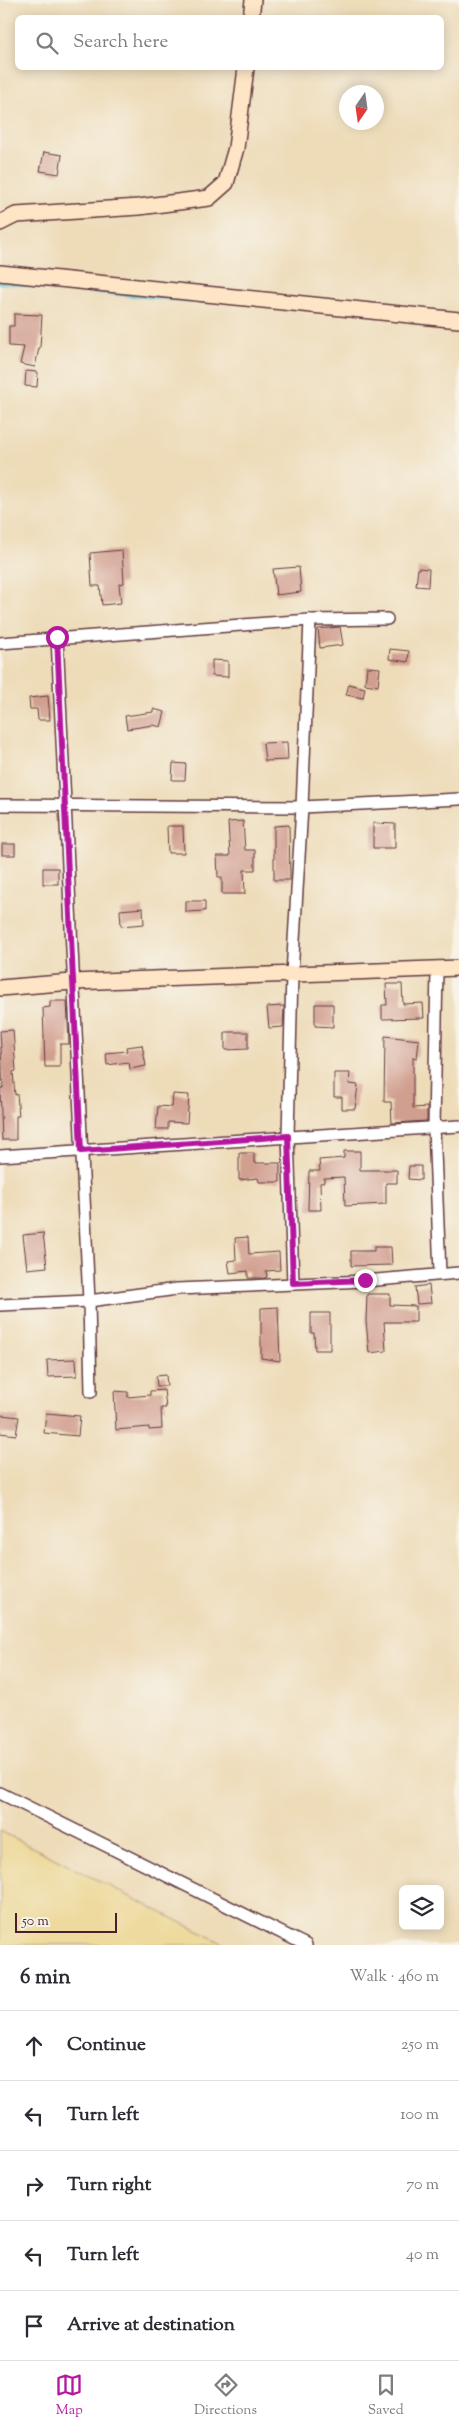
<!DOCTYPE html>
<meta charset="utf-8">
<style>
:root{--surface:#fff;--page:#f2f2f3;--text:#2b2b33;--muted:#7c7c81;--line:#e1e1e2;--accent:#b5179e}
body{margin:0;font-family:"Sorts Mill Goudy",serif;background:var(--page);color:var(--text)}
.controls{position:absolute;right:15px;bottom:15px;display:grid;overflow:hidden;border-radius:8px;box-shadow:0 2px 12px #0003}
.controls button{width:45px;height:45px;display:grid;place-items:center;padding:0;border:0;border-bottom:1px solid var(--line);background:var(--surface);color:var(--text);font:25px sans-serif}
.compass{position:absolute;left:339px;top:85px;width:45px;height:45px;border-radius:50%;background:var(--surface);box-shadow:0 2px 12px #0003;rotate:193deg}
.scale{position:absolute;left:15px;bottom:12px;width:102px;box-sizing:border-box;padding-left:5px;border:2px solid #4a1f2b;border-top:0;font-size:14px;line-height:18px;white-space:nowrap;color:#4a1f2b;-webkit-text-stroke:4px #f7f3e8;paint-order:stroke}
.stop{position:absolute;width:15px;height:15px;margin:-11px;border:4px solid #b5179e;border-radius:50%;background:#fff}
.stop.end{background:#b5179e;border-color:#fff;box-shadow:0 1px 5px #0008}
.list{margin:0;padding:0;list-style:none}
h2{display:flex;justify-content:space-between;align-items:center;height:65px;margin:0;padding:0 20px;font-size:21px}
h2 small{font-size:16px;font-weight:400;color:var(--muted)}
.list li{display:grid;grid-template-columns:32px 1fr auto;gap:15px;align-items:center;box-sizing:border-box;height:70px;padding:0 20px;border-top:1px solid var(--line)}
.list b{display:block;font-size:19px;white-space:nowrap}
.list em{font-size:16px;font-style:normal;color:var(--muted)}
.icon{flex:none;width:28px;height:28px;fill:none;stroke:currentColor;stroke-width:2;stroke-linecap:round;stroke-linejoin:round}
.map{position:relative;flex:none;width:459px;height:1945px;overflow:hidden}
.search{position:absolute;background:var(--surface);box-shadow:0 2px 12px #0003;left:15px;right:15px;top:15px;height:55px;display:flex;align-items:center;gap:12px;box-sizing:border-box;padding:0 18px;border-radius:8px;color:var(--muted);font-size:19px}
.sheet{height:415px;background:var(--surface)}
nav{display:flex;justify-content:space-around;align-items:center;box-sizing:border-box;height:70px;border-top:1px solid var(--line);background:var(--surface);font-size:14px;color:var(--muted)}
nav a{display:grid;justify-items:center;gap:2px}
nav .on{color:var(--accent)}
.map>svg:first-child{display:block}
.sand{fill:#eeda9e;stroke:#9c7c64}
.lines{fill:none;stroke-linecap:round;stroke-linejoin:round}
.stream{stroke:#54c0cc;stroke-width:4.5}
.building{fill:#d19f90}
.street-casing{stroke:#633b40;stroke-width:14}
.secondary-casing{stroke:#633b40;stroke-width:18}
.street{stroke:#fff;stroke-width:11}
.secondary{stroke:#fee5c5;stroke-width:15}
.route{stroke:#b5179e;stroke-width:6}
</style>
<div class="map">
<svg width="459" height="1945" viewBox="0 0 459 1945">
<rect width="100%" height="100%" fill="#f7f3e8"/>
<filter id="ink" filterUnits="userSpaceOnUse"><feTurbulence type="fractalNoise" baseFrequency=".02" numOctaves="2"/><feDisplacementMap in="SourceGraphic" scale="10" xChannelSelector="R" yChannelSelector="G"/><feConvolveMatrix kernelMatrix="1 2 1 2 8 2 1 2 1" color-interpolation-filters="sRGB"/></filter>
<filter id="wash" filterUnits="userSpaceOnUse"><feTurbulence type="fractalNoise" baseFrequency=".0096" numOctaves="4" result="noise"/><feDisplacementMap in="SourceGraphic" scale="20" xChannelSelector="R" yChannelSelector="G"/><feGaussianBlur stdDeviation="1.12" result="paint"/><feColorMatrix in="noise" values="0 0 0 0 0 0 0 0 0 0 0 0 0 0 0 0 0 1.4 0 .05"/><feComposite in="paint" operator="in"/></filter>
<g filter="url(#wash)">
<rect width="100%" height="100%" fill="#eedcb9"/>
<!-- sand -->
<path class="sand" d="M 0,1831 L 226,1945 L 0,1945 Z"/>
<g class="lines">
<!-- stream -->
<path class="stream" d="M 0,282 L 208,302"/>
</g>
<g id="blocks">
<!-- building -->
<g class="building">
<path d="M 44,152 L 62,155 L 59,174 L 40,171 Z"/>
<path d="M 14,314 L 42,315 L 40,348 L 39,348 L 35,367 L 20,364 L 24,347 L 9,346 L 9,326 L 14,326 Z"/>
<path d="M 26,371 L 38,372 L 37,387 L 25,386 Z"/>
<path d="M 122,550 L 124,583 L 119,584 L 121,603 L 102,605 L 100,586 L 92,586 L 90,553 Z"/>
<path d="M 299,567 L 301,592 L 276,595 L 273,569 Z"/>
<path d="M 418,568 L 429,569 L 428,587 L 416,586 Z"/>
<path d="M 340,627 L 343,645 L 320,648 L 318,629 Z"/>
<path d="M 390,649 L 409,651 L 408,662 L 389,659 Z"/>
<path d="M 212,660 L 228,661 L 228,677 L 212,676 Z"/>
<path d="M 367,667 L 380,668 L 378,686 L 365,684 Z"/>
<path d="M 349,684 L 365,688 L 363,698 L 346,695 Z"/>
<path d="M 48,696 L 50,720 L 38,720 L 37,709 L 30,709 L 29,698 Z"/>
<path d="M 153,709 L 165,712 L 161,727 L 153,725 L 127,729 L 125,716 L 153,712 Z"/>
<path d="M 287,742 L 288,760 L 265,761 L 263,743 Z"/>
<path d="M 173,763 L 186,764 L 185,780 L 172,780 Z"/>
<path d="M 243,821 L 245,850 L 255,850 L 255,870 L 244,870 L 245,894 L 222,894 L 222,877 L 218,877 L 217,856 L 230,856 L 228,822 Z"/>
<path d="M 373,823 L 395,824 L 395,848 L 373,848 Z"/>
<path d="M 289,825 L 290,880 L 274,880 L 274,826 Z"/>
<path d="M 167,826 L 183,826 L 184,853 L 168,853 Z"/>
<rect x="2" y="844" width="13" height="11"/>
<rect x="43" y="868" width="15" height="16"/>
<path d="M 186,901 L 205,901 L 205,911 L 186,912 Z"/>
<path d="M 143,908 L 144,924 L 121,926 L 120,910 Z"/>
<path d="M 386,984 L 402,984 L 403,1004 L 423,1003 L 424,1018 L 382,1019 L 382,1005 L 387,1005 Z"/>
<path d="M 50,1001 L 67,1001 L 69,1044 L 60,1044 L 60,1067 L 45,1067 L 43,1008 L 50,1007 Z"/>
<path d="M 315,1004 L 333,1004 L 333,1027 L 315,1026 Z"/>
<path d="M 284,1006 L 283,1027 L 269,1028 L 267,1007 Z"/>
<path d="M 13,1030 L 16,1071 L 13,1072 L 15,1095 L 17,1094 L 19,1116 L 16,1116 L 16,1140 L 2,1140 L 0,1088 L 3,1088 L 0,1031 Z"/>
<path d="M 225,1032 L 248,1032 L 248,1049 L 225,1050 Z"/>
<path d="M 385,1036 L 419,1040 L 417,1058 L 413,1057 L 413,1108 L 427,1107 L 427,1121 L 392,1123 L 391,1102 L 384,1102 Z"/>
<path d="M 142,1045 L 146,1066 L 130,1069 L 129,1062 L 107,1065 L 106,1053 L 127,1051 L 126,1047 Z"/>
<path d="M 334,1073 L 350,1073 L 349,1084 L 358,1085 L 355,1109 L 342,1109 L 342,1097 L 334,1097 Z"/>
<path d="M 173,1094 L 189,1095 L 187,1123 L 168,1122 L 168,1129 L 156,1129 L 158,1106 L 172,1107 Z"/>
<path d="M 344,1151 L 360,1151 L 360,1170 L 397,1170 L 397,1183 L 386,1183 L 386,1204 L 345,1206 L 344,1177 L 324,1178 L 324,1182 L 320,1183 L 321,1210 L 308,1210 L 309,1171 L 320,1171 L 319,1160 L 344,1158 Z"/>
<path d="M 239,1153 L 254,1153 L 254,1163 L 280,1163 L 280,1182 L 259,1182 L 258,1178 L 239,1180 Z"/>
<path d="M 409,1166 L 421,1166 L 421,1180 L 408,1179 Z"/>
<path d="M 43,1233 L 47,1267 L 27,1269 L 23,1235 Z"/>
<path d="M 248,1237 L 249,1254 L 279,1252 L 280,1270 L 266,1271 L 267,1277 L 264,1278 L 248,1278 L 248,1271 L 230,1273 L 228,1261 L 236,1260 L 235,1238 Z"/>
<path d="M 374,1247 L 391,1247 L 392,1265 L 351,1266 L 351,1251 L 374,1251 Z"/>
<path d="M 429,1285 L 431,1303 L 417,1304 L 415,1287 Z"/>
<path d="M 367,1294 L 390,1294 L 390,1305 L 416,1306 L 416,1322 L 384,1322 L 386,1351 L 369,1353 L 366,1321 Z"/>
<path d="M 278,1307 L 280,1361 L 261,1358 L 261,1308 Z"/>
<path d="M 311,1313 L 330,1313 L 330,1350 L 315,1350 L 314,1333 L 311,1333 Z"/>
<path d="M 76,1359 L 77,1376 L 48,1377 L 47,1360 Z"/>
<path d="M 166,1375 L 167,1386 L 157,1386 L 156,1376 Z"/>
<path d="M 164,1390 L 166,1408 L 161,1408 L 162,1429 L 149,1430 L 149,1427 L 116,1430 L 114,1391 L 128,1392 L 128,1397 L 150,1395 L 150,1391 Z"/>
<path d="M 46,1413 L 80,1416 L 78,1436 L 44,1433 Z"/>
<path d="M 1,1415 L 19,1417 L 16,1435 L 0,1433 Z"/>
</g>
</g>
</g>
<g filter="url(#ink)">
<use href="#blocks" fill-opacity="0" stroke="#633b40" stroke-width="1"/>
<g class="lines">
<defs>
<g id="street">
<path d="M 310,620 L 387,619"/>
<path d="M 57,637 L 89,1301 L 91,1392"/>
<path d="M 0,643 L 310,620 L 302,807 L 292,974 L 288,1136 L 293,1283"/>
<path d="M 0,805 L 302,807 L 459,799"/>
<path d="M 437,969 L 434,1127 L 440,1273"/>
<path d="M 0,1156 L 459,1126"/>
<path d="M 0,1305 L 89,1301 L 177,1289 L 365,1281 L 459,1273"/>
<path d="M 0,1793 L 306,1945"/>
</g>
<g id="secondary">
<path d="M 251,18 L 253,0"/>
<path d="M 0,223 L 16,215 L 139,207 L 209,198 L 226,183 L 236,148 L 246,68"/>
<path d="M 0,273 L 459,320"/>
<path d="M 0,988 L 72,982 L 459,968"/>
</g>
</defs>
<!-- street casing -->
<use href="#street" class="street-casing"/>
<!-- secondary casing -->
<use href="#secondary" class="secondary-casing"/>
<!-- street -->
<use href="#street" class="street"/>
<!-- secondary -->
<use href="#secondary" class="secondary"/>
</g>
</g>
<g class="lines" filter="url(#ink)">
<!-- route -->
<path class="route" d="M 57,637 L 81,1151 L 288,1136 L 293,1283 L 365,1280"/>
</g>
</svg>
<div class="controls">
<button><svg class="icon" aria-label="layers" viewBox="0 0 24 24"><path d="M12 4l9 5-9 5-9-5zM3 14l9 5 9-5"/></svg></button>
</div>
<svg class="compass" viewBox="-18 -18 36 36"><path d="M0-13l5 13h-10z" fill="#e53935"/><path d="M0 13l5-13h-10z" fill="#7c7c81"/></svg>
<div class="scale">50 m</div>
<div class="stop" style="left:57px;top:637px"></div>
<div class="stop end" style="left:365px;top:1280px"></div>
<div class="search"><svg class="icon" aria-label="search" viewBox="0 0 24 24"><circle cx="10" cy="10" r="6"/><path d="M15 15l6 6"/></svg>Search here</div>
</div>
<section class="sheet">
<h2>6 min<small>Walk · 460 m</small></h2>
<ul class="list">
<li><svg class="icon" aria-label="ahead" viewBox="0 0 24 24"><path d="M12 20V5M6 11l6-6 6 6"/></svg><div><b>Continue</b></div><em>250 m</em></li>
<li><svg class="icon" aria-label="left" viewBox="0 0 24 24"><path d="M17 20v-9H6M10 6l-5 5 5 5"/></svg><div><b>Turn left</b></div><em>100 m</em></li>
<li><svg class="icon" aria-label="right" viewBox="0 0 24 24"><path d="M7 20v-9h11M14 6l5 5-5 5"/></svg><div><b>Turn right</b></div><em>70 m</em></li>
<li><svg class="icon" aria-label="left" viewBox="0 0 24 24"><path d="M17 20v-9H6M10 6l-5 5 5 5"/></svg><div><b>Turn left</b></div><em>40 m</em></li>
<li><svg class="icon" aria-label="arrive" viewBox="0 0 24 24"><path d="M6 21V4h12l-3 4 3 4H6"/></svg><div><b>Arrive at destination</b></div></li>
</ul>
</section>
<nav>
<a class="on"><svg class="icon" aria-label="map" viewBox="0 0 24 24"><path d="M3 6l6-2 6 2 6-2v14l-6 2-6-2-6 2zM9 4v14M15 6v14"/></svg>Map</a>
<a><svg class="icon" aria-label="directions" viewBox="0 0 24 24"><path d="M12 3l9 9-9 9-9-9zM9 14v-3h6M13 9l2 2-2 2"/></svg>Directions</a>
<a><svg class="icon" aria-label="saved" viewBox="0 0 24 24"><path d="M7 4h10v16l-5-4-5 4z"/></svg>Saved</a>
</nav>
